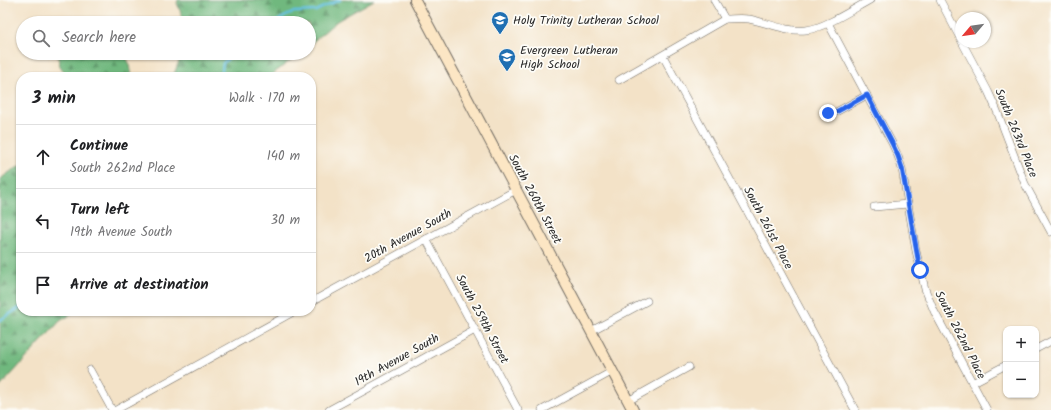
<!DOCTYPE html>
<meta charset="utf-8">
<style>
:root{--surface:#fff;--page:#f2f2f2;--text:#202124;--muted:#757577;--line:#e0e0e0}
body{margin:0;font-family:Kalam,sans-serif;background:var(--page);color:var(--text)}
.controls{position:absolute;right:12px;bottom:12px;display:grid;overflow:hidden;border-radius:8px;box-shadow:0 1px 3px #0004}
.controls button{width:36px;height:36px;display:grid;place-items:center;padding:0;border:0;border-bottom:1px solid var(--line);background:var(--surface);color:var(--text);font:20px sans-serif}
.compass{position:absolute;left:955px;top:12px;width:36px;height:36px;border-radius:50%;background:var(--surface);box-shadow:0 1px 3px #0004;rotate:241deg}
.stop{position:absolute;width:12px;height:12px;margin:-9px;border:3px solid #2563eb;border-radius:50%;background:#fff}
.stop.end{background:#2563eb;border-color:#fff;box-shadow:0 1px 4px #0008}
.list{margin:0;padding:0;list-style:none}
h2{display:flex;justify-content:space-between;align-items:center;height:52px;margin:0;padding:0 16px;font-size:17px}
h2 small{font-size:13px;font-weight:400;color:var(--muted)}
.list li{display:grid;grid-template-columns:26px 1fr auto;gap:12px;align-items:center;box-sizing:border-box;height:64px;padding:0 16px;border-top:1px solid var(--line)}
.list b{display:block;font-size:15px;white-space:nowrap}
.list p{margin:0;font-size:13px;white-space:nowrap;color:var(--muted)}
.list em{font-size:13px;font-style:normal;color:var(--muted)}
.icon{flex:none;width:22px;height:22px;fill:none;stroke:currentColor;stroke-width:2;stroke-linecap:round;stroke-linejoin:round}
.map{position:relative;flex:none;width:1051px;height:410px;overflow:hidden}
.search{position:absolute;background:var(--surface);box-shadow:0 1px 3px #0004;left:16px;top:16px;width:300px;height:44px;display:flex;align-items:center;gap:10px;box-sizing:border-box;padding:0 14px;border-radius:22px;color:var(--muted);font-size:15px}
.panel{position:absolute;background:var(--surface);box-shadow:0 1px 3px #0004;left:16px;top:72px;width:300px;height:244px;border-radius:16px}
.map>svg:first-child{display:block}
.forest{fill:url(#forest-firs);stroke:#4e7254}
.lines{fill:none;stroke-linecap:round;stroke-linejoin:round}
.stream{stroke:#62c0e0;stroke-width:2.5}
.minor-casing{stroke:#716b62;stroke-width:8}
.secondary-casing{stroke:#716b62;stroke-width:12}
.minor{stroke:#fff;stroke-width:7}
.secondary{stroke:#fce6c4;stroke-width:10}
.route{stroke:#2563eb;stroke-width:5}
.labels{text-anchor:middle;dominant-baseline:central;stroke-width:3.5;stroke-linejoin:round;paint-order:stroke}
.poi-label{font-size:12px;fill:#2b2b2b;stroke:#fdfcf7;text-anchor:start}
.street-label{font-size:12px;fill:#2b2b2b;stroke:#fdfcf7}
</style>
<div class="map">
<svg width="1051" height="410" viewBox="0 0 1051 410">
<defs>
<pattern id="forest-firs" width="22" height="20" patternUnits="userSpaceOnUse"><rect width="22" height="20" fill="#70b87e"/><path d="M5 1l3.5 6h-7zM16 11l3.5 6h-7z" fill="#5c9667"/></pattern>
</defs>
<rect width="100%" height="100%" fill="#fdfcf7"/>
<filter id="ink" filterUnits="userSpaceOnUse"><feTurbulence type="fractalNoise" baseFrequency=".025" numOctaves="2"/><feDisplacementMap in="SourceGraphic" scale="8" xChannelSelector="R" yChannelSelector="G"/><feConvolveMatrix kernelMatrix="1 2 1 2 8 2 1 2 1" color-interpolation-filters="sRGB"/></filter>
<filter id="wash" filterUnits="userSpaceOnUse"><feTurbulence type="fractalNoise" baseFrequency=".012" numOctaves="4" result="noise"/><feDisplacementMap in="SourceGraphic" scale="16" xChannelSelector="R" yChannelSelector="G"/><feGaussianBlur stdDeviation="0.9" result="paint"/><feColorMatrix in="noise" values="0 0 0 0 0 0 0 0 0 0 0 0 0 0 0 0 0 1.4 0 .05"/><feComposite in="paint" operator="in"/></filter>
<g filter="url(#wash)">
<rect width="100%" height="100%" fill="#f3e2c7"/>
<!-- forest -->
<g class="forest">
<path d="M 178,0 L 374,0 L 337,21 L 309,45 L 309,23 L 185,23 L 177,3 Z"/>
<path d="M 57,53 L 124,53 L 130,65 L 132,77 L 68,77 L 60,66 Z"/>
<path d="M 182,53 L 300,53 L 269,77 L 173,77 Z"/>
<path d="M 21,164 L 21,311 L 77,311 L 60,321 L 0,387 L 0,179 Z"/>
</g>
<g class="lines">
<!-- stream -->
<g class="stream">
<path d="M 275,23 L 282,18 L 294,12 L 316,11 L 330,4 L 340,0"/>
<path d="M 218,77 L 222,70 L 223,63 L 234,53"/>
<path d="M 0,320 L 21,307"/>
</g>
</g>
</g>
<g filter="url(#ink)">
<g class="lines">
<defs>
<g id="minor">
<path d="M 714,0 L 725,19"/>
<path d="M 940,0 L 961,40"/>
<path d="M 828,23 L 892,143 L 898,156 L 902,169 L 916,251 L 925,289 L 934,311 L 987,410"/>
<path d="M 962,42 L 988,91 L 997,111 L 1025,184 L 1051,232"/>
<path d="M 663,56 L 855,410"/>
<path d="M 619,80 L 725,19 C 733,19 741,18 749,19 C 768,23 787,32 806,30 C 825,28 853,9 870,0"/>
<path d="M 828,113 L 836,112 L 867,95"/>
<path d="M 874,207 L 908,204"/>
<path d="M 426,239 L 518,410"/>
<path d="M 311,302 L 516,190"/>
<path d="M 591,331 L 647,301"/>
<path d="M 1036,349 L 1051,341"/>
<path d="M 90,370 L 112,410"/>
<path d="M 972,383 L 1006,365"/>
<path d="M 628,401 L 689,367"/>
<path d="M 116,410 L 295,311"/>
<path d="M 329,410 L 475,330"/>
<path d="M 542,410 L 613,371"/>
</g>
<path id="secondary" d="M 415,0 L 633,410"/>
</defs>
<!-- minor casing -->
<use href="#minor" class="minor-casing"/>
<!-- secondary casing -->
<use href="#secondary" class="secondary-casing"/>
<!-- minor -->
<use href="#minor" class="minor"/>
<!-- secondary -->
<use href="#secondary" class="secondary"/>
</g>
</g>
<g class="lines" filter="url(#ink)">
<!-- route -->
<path class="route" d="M 828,113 L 836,112 L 867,95 L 892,143 L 898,156 L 902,168 L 920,270"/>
</g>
<!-- icons -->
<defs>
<symbol id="school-pin" viewBox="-11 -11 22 30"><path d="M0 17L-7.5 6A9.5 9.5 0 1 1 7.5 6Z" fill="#1f6fb2" stroke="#fdfcf7"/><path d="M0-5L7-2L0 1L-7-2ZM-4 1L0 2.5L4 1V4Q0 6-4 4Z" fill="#fff"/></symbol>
</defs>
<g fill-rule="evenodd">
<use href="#school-pin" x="490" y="10" width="20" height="27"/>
<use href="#school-pin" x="497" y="47" width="20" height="27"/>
</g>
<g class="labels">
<!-- poi labels -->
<g class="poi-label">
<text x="513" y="20">Holy Trinity Lutheran School</text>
<text x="520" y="50">Evergreen Lutheran<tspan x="520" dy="14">High School</tspan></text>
</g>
<!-- street labels -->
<g class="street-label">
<text transform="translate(1016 133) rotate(68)">South 263rd Place</text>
<text transform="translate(535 199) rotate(62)">South 260th Street</text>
<text transform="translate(768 228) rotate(62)">South 261st Place</text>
<text transform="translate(408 236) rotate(-29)">20th Avenue South</text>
<text transform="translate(482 319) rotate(62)">South 259th Street</text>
<text transform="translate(960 335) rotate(63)">South 262nd Place</text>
<text transform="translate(397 360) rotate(-29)">19th Avenue South</text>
</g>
</g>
</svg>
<div class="controls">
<button>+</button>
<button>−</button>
</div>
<svg class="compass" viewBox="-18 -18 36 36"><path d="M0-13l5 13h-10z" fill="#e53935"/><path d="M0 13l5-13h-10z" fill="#757577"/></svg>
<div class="stop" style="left:920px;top:270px"></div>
<div class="stop end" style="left:828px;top:113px"></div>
<div class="search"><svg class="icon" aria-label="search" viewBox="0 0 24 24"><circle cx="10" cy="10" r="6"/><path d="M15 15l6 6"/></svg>Search here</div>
<section class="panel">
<h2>3 min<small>Walk · 170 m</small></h2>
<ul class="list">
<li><svg class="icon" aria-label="ahead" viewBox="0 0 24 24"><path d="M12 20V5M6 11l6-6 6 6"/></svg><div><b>Continue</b><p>South 262nd Place</p></div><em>140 m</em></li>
<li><svg class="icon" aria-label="left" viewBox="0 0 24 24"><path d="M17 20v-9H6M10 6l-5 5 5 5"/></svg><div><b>Turn left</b><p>19th Avenue South</p></div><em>30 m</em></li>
<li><svg class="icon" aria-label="arrive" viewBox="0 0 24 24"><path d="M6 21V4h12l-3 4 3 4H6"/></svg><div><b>Arrive at destination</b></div></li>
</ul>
</section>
</div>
